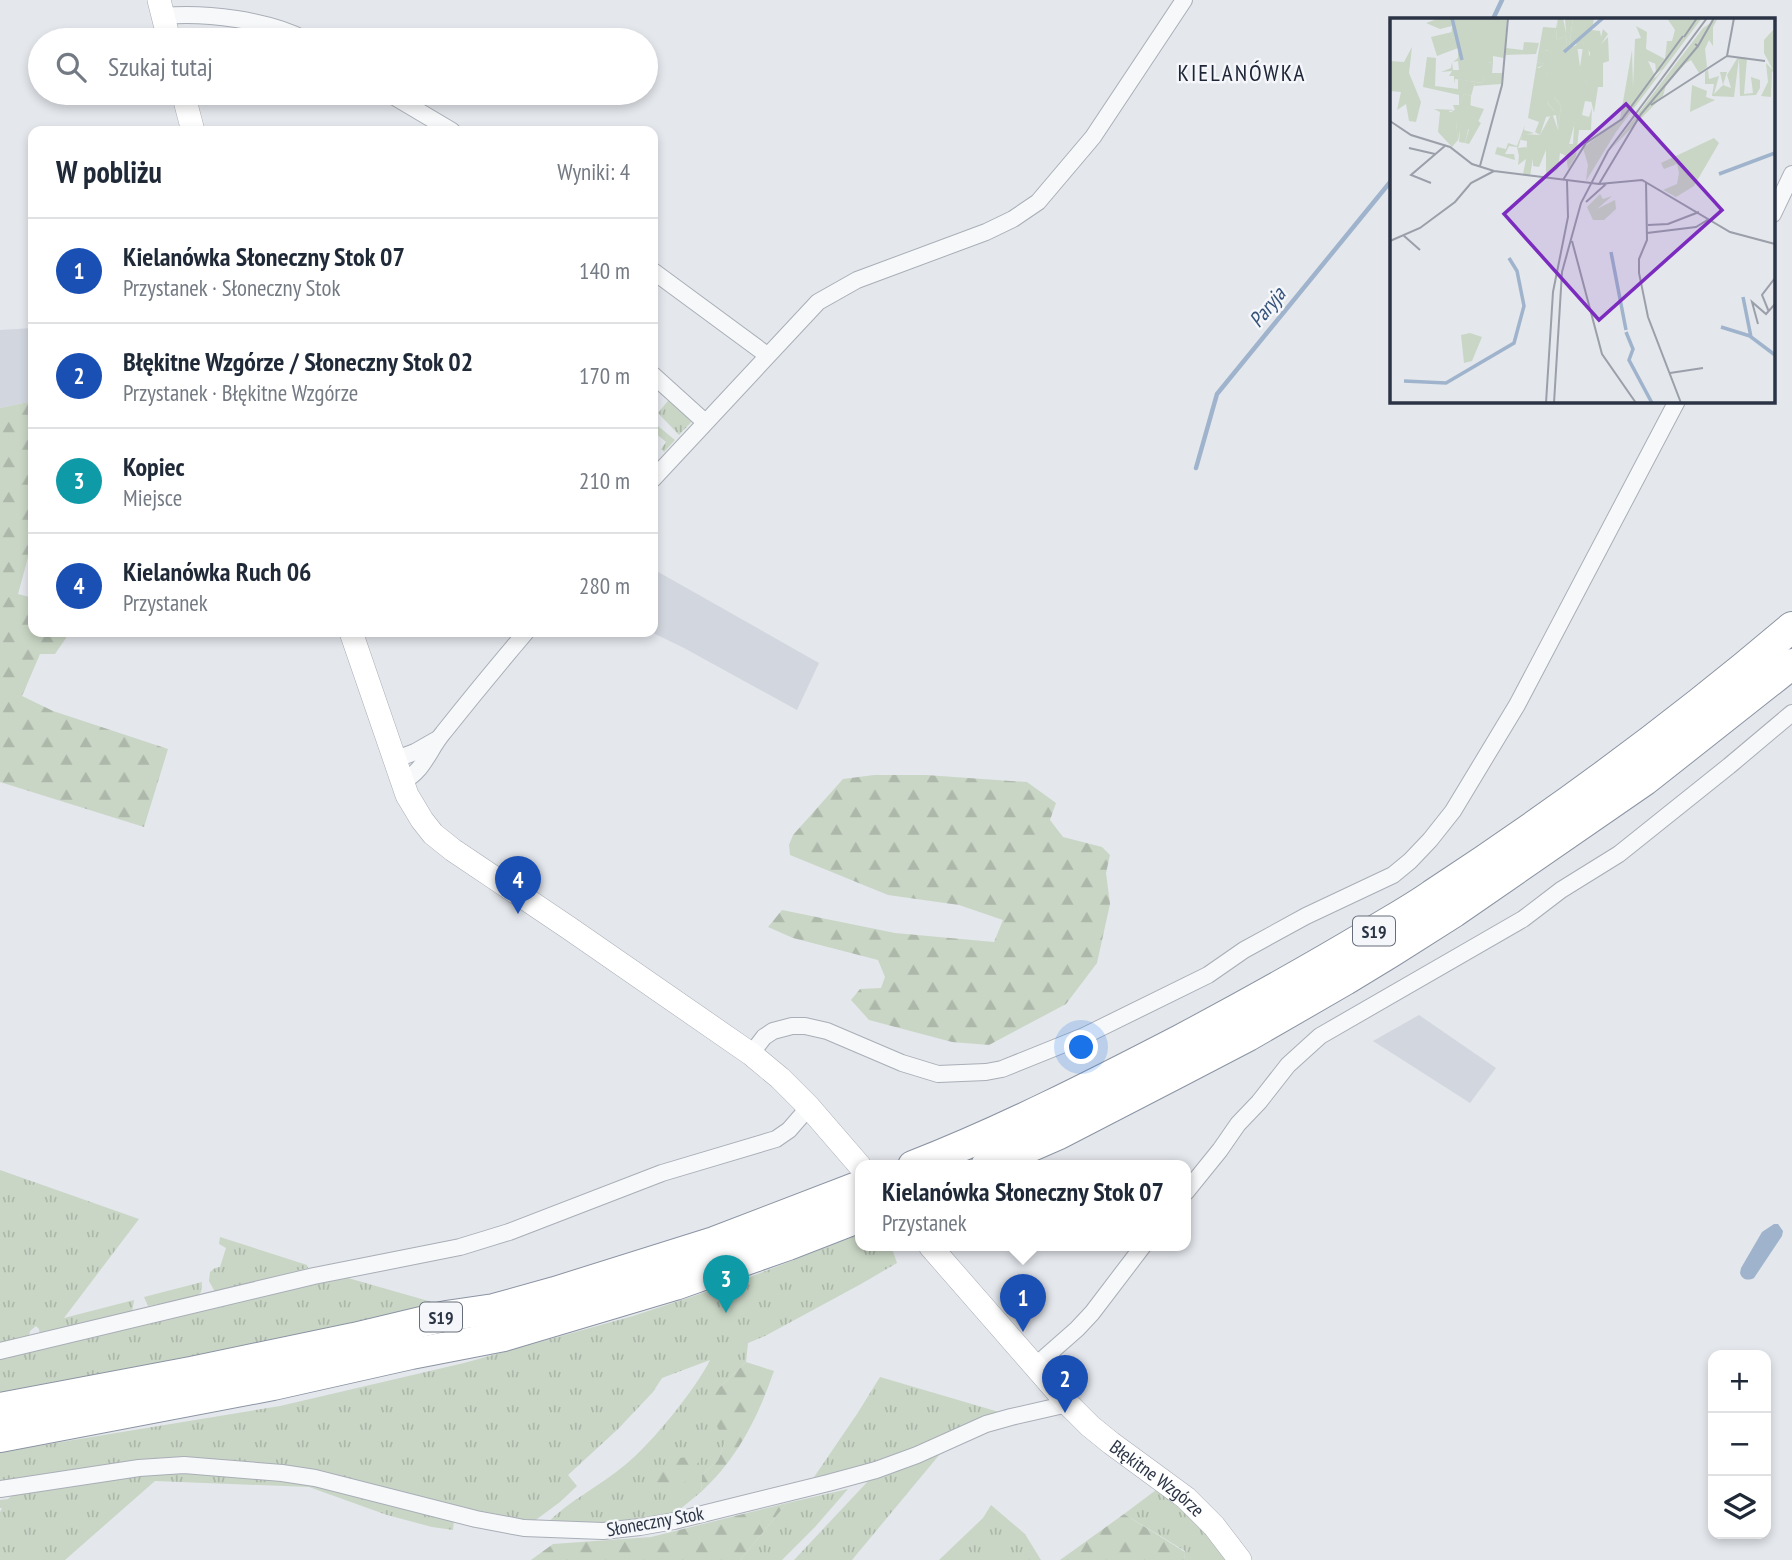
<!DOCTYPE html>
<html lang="pl">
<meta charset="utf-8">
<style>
:root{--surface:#fff;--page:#f2f2f3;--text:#1f2937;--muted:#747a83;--line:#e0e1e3;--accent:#7c3aed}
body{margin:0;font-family:"PT Sans Narrow",sans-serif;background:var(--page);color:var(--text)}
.controls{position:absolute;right:21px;bottom:21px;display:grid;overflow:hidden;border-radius:14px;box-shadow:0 4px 10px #0003}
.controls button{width:63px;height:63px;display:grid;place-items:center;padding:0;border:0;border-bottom:2px solid var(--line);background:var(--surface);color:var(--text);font:35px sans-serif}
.you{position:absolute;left:1082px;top:1048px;width:24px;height:24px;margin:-18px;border:5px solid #fff;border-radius:50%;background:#1a73e8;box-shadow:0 0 0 10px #1a73e833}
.badge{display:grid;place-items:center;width:46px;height:46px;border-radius:50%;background:var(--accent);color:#fff;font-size:23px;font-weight:700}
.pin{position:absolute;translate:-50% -58px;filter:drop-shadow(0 2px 4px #0008)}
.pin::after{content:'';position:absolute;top:37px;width:24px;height:21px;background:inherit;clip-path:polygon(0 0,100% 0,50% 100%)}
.popup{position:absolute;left:855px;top:1160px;width:336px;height:91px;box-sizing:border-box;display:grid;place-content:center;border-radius:14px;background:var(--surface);filter:drop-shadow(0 2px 5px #0005);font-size:23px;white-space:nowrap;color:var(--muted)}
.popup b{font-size:26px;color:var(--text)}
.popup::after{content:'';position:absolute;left:50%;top:100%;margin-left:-14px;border:14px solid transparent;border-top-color:var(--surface)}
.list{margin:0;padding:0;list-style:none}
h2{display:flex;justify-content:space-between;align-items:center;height:91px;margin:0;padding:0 28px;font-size:30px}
h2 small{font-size:23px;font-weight:400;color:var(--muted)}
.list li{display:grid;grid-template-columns:46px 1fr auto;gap:21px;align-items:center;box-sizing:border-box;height:105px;padding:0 28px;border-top:2px solid var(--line)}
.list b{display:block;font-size:26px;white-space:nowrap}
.list p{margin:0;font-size:23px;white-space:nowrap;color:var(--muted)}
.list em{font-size:23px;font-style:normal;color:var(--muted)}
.icon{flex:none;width:38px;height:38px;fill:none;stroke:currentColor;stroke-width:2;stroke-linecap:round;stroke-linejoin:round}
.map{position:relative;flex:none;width:1792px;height:1560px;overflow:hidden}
.search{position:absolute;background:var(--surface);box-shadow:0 4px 10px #0003;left:28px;top:28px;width:630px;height:77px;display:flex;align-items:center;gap:18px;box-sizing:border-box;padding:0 24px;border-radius:38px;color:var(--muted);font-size:26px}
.panel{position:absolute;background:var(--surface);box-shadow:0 4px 10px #0003;left:28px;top:126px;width:630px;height:511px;border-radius:14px}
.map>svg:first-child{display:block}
.built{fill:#d2d6de}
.grass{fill:url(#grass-tufts)}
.forest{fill:url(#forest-firs)}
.water{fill:#9fb4cc}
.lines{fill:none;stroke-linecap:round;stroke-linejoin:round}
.stream{stroke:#9fb4cc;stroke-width:4.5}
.street-casing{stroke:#a9aeb7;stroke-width:18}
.secondary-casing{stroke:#a9aeb7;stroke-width:24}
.highway-casing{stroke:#8b94a3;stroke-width:32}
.street{stroke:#f7f8fa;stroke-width:16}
.secondary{stroke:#fff;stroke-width:23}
.highway{stroke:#fff;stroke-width:30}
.labels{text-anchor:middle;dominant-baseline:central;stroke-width:5;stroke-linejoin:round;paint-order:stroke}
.shield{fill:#f4f6f9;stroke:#676e7b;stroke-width:2}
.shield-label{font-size:18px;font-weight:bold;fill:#2b3445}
.street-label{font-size:19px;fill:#2b3445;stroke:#f4f6f9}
.water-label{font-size:21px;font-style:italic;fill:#34527a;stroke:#f4f6f9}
.quarter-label{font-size:23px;letter-spacing:2px;fill:#1d2536;stroke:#f4f6f9}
.inset-river{fill:none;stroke:#9fb4cc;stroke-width:3.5}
.inset-road{fill:none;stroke:#9a9fa9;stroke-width:2}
.view{fill:#7b2cbf;fill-opacity:0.15;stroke:#7b2cbf;stroke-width:3.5}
.inset-edge{fill:none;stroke:#2b3445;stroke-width:3.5}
</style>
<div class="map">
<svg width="1792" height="1560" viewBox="0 0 1792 1560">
<defs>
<pattern id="grass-tufts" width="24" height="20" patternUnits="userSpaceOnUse" patternTransform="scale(1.75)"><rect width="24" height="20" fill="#c9d6c5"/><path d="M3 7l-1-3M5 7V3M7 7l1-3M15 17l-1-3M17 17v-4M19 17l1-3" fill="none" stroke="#adb8ab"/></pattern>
<pattern id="forest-firs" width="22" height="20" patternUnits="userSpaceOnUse" patternTransform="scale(1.75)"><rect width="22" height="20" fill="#c9d6c5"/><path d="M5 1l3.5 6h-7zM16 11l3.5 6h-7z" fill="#adb8ab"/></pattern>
</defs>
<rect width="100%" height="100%" fill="#e4e7ec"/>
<!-- built -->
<g class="built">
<path d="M 33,328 L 33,401 L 0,408 L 0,330 Z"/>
<path d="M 653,569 L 819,663 L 797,710 L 684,648 L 651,632 L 653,632 Z"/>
<path d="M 1419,1015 L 1496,1068 L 1470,1103 L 1373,1041 Z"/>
</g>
<!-- grass -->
<g class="grass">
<path d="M 671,397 L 695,418 L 679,435 L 658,413 Z"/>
<path d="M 653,422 L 675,440 L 664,452 L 661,449 L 666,442 L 653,431 Z"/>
<path d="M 0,1170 L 139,1219 L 64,1318 L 134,1300 L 132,1313 L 40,1335 L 39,1329 L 36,1326 L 30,1331 L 29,1337 L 0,1345 Z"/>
<path d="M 860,1234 L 860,1246 L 891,1246 L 897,1263 L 861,1284 L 765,1336 L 748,1343 L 746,1362 L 720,1387 L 725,1442 L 718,1460 L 702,1475 L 701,1492 L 668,1519 L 627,1523 L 546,1524 C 570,1500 600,1486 625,1465 C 652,1443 695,1390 710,1360 L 662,1378 L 653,1392 L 618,1429 L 568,1475 L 577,1486 L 560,1502 L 533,1522 L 199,1461 L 0,1484 L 0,1452 L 280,1406 L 464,1363 L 633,1316 L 745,1279 Z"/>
<path d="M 220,1237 L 307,1265 L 308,1268 L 215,1292 L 209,1281 L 210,1272 L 215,1268 L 220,1267 L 226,1248 L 219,1244 Z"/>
<path d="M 341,1276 L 446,1306 L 328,1335 L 0,1394 L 0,1359 Z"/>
<path d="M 202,1282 L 201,1292 L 196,1297 L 148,1306 L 144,1297 Z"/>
<path d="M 880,1377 L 999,1412 L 928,1444 L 878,1462 L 810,1483 L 857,1414 Z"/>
<path d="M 940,1454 L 852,1560 L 794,1560 L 870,1479 Z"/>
<path d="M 181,1472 L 307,1481 L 454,1520 L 453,1530 L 432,1527 L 387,1515 L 309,1487 L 155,1481 L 65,1560 L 0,1560 L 0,1512 L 2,1508 L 0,1508 L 0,1500 L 8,1499 L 14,1494 L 113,1476 Z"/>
<path d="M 848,1489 L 815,1527 L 782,1560 L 740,1560 L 787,1503 Z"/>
<path d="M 1156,1490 L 1201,1525 L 1227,1560 L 1184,1560 L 1185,1551 L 1124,1514 Z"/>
<path d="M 991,1505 L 1025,1534 L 1025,1560 L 939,1560 L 983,1518 Z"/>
</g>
<!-- forest -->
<g class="forest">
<path d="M 33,401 L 33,539 L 18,594 L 33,598 L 33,632 L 67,632 L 66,638 L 55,654 L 40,654 L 22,696 L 53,711 L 168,749 L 144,827 L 0,782 L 0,408 Z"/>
<path d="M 874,775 L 926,775 L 1027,782 L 1056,803 L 1050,820 L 1063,837 L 1102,847 L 1110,855 L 1106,873 L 1110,904 L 1097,963 L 1066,1004 L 989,1045 L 952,1042 L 869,1020 L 851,1000 L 860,989 L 881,988 L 885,977 L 878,960 L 793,938 L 768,927 L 782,910 L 895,933 L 994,942 L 1003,920 L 959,905 L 888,895 L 790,855 L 789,845 L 793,835 L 843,779 Z"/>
<path d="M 746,1362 L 774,1371 C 758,1417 738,1458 701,1492 L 702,1475 L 718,1460 L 725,1442 L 707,1407 L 720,1387 Z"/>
<path d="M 703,1455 L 685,1482 L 664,1491 L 652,1487 L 655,1473 L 680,1458 Z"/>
<path d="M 787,1503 L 740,1560 L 531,1560 L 553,1544 L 651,1537 Z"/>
<path d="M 1124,1514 L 1185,1552 L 1184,1560 L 1060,1560 Z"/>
<path d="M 1025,1534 L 1041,1560 L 1025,1560 Z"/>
</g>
<!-- water -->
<path class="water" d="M 1774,1224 L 1778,1224 L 1783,1231 L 1782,1236 L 1754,1278 C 1748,1281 1742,1280 1740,1273 L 1741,1268 L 1762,1232 Z"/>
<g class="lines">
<!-- stream -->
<g class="stream">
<path d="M 1493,19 L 1502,0"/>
<path d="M 1196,468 L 1217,394 L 1391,181"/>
</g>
<defs>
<g id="street">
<path d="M 163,16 C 205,12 269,20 306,40"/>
<path d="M 388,93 L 452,131"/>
<path d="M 1773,214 L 1792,174"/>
<path d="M 653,271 L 767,355"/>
<path d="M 653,375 L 705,422"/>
<path d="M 653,479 L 818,302 L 857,280 L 986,232 L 1013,219 L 1038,202 L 1093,137 L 1184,0"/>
<path d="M 394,760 L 415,752 L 436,740"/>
<path d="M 402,782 C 424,771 428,751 443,733 C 470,699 498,665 526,632"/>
<path d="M 751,1054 L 764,1037 L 773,1031 L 792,1026 L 805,1026 L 827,1031 L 902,1063 L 938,1074 L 986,1072 L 1002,1069 L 1084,1036 L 1208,975 L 1244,950 L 1306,916 L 1393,875 L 1410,861 L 1430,840 L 1453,811 L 1517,705 L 1677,401"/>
<path d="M 1186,1192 L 1220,1150 L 1238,1124 L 1259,1102 L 1288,1065 L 1320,1036 L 1523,919 L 1561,890 L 1619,854 L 1729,766 L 1792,713"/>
<path d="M 0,1351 L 314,1276 L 460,1247 L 509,1232 L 662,1173 L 776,1139 L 789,1130 L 809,1107"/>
<path d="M 1035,1366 L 1077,1329 L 1092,1313 L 1143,1246"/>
<path d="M 0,1489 L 139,1468 L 184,1465 L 282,1473 L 315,1478 L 476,1519 L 524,1528 L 603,1531 L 640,1527 L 674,1521 L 828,1483 L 876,1470 L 917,1455 L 986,1424 L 1011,1417 L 1068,1404"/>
</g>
<g id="secondary">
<path d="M 159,0 L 169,40"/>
<path d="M 183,93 L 193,131"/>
<path d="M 351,632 L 407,795 L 422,820 L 433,834 L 453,850 L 569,928 L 751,1054 L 780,1078 L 809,1107 L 860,1166"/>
<path id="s1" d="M 930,1246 L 1068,1404 L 1090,1426 L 1111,1443 L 1186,1498 L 1214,1526 L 1240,1560"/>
</g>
<g id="highway">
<path d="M 913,1166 C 1005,1130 1093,1085 1180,1040 C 1244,1006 1307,971 1369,934 C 1390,921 1412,909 1432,895 C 1557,813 1678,724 1792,627"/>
<path d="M 986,1166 L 1059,1134 L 1177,1073 L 1248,1036 L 1345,980 L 1391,952 L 1454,912 L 1645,780 L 1792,664"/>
<path d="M 0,1408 L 191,1372 L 354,1338 L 446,1316 L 494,1309 L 555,1292 L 714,1242 L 860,1186"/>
<path d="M 0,1437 L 273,1385 L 411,1354 L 504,1336 L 675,1285 L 788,1245 L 860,1217"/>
</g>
</defs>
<!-- street casing -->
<use href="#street" class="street-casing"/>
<!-- secondary casing -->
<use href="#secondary" class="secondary-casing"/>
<!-- highway casing -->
<use href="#highway" class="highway-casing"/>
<!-- street -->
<use href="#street" class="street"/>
<!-- secondary -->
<use href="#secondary" class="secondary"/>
<!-- highway -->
<use href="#highway" class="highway"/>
</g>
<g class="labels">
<!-- shield labels -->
<g class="shield">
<rect x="1353" y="916.5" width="42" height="29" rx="5"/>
<rect x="420" y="1302.5" width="42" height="29" rx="5"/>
</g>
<g class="shield-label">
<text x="1374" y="931">S19</text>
<text x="441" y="1317">S19</text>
</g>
<!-- street labels -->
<g class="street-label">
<text stroke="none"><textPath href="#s1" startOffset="326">Błękitne Wzgórze</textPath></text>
<text transform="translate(655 1521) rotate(-10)">Słoneczny Stok</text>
</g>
<!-- water labels -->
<g class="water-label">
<text transform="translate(1267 307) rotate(-51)">Paryja</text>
</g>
<!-- quarter labels -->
<g class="quarter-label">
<text x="1242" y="72">KIELANÓWKA</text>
</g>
</g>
<!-- overview -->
<g transform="translate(1390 18)">
<rect width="385" height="385" fill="#e4e7ec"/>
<path d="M 168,0 L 166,22 L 176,18 L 177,28 L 155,32 L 162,34 L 160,38 L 148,37 L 153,9 L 166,10 ZM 183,0 L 204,0 L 202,12 L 210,13 L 211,19 L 213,11 L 218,16 L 202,39 L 194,23 L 193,31 L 187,31 L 186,25 L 179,30 ZM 277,0 L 312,0 L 226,114 L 196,163 L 198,147 L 193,130 L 230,101 L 242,32 L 243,69 L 266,59 L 273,51 L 266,56 L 265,42 L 269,47 L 275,41 L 277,23 L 282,23 L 285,12 ZM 328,0 L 323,9 L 323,28 L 319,22 L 315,31 L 317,49 L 309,55 L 301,42 L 296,45 L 276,67 L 273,78 L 221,131 L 313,10 ZM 383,12 L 385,12 L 385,57 L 382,53 L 381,79 L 371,78 L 378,64 L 376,45 L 383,52 L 374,35 L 374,22 ZM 62,14 L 61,19 L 68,20 L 68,30 L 47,38 L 41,19 ZM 134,24 L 149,25 L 146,36 L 116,37 L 116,30 L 133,32 ZM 37,39 L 46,40 L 45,68 L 68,71 L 68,61 L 85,64 L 81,78 L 74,76 L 69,88 L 69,77 L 33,69 ZM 348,39 L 357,40 L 354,76 L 363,75 L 361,59 L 370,62 L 370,70 L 366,77 L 350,78 L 349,40 L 344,79 L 322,78 L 324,66 L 315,66 L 315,54 L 318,52 L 319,61 L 329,58 L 324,76 L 333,67 L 330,54 L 337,54 L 333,67 L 341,70 L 337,57 ZM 147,44 L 155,46 L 147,50 L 155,50 L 158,58 L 156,83 L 164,93 L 163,78 L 171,88 L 168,112 L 166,97 L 156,99 L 150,117 L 145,114 L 149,104 L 138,100 ZM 196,61 L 202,84 L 195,83 L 192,97 L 199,99 L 202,90 L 201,112 L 189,112 L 186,138 L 178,151 L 176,136 L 179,126 L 183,126 L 185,92 ZM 302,67 L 317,73 L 316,79 L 325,82 L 300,94 ZM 79,87 L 94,91 L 88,104 L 81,99 L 75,125 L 69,124 L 70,113 ZM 44,91 L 66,92 L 59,93 L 66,104 L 68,122 L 62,129 L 48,114 L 50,94 ZM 135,107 L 134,112 L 144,115 L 132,117 L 128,130 L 136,129 L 143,140 L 140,158 L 133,156 L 136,141 L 128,147 L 129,138 L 127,129 L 119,128 L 115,136 L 124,136 L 125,142 L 105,136 L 107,129 L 116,131 L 118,125 L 127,128 Z" fill="#c9d6c5"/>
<path d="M 50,0 L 117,0 L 114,40 L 103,38 L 103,44 L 96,45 L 93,65 L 65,61 L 64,66 L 64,58 L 59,58 L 62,53 L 51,54 L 61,50 L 62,44 L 63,52 L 69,52 L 68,43 L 63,44 L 68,40 L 68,20 L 61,19 L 62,8 L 50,11 L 36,5 ZM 168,0 L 173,0 L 176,15 L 175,0 L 183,0 L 179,30 L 187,27 L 190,49 L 194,22 L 198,22 L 199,39 L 205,20 L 211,26 L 218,19 L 219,43 L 213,45 L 213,69 L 208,69 L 204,95 L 196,62 L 176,138 L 170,135 L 168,151 L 156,159 L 156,132 L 149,149 L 143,148 L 143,141 L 136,141 L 137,123 L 131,122 L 132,116 L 150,117 L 162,95 L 168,112 L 171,88 L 164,79 L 165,94 L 157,84 L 155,94 L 146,76 L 149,70 L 157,74 L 153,62 L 158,58 L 155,51 L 147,52 L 154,46 L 147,44 L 148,37 L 162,35 L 151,29 L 177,28 L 176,18 L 166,22 ZM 246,8 L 257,14 L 256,31 L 275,41 L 269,47 L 258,43 L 265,58 L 252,71 L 243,69 L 245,21 L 251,20 ZM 22,29 L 19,55 L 31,84 L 26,104 L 19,103 L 16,86 L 7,92 L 11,74 L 0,73 L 0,43 L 14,44 ZM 74,76 L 81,78 L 80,95 L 72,108 L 81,98 L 91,105 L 79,126 L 75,125 L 79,111 L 70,113 L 68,123 L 66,104 L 64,108 L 55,97 L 65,92 L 63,87 L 69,87 ZM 324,120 L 329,125 L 304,168 L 286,179 L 273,172 L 287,166 L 289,155 L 287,146 L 274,151 L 271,145 ZM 210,176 L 213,181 L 222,178 L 207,191 L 225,182 L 226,191 L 214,202 L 203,202 L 197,189 ZM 80,315 L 92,319 L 82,343 L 74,345 L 71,317 Z" fill="#c9d6c5"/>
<path d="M 103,44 L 102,55 L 113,55 L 111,66 L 84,68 L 85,64 L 93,65 L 95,45 Z" fill="#c9d6c5"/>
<path class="inset-river" d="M 62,0 L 72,42M 174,34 L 213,0M 329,156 L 385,135M 221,234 L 236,312M 353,279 L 361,319 L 385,337M 331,309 L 360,318M 236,314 L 243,331 L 239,342 L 262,385M 14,363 L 56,365 L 124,325 L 134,288 L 127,253 L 119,240"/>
<path class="inset-road" d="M 294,19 L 307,0M 305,26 L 308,28 L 324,0M 337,38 L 375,43M 261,87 L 337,38 L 344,0M 0,103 L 21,117 L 60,129 L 82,146 L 104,153 L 209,166 L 252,162 L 340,214 L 385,226M 19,130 L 45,136M 90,148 L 112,67 L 118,0M 173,162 L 196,125 L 232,101 L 293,18M 256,164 L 257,222 L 249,241 L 249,255 L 258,299 L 291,385M 41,165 L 21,157 L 56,127M 209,166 L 251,96 L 308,28M 196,184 L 216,166M 258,207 L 278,206 L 309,194M 257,215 L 306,209 L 319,201M 13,217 L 30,232M 0,223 L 30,210 L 65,184 L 81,165 L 104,153M 182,223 L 212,336 L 246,385M 379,294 L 372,277 L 385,260M 368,306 L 362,284 L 376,296 L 385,286M 280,355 L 313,350M 156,385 L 163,274 L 178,199 L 177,163M 164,385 L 172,254 L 191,185 L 218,133 L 317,0"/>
<path class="view" d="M 236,86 L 332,192 L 209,302 L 114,196 Z"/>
<rect width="385" height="385" class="inset-edge"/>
</g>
</svg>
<div class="controls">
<button>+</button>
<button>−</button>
<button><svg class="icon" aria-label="layers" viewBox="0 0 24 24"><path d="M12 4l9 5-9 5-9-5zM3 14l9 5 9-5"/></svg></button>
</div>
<div class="you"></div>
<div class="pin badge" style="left:1023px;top:1332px;background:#1a4fb4">1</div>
<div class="popup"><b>Kielanówka Słoneczny Stok 07</b>Przystanek</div>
<div class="pin badge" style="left:1065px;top:1413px;background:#1a4fb4">2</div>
<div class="pin badge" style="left:726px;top:1313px;background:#0f9aa8">3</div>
<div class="pin badge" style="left:518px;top:914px;background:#1a4fb4">4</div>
<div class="search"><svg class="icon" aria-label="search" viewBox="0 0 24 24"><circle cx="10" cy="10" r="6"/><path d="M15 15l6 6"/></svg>Szukaj tutaj</div>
<section class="panel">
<h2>W pobliżu<small>Wyniki: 4</small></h2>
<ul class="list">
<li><span class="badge" style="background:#1a4fb4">1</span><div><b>Kielanówka Słoneczny Stok 07</b><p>Przystanek · Słoneczny Stok</p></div><em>140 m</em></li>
<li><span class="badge" style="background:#1a4fb4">2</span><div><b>Błękitne Wzgórze / Słoneczny Stok 02</b><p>Przystanek · Błękitne Wzgórze</p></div><em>170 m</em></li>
<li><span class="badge" style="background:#0f9aa8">3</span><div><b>Kopiec</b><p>Miejsce</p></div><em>210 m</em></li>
<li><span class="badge" style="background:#1a4fb4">4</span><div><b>Kielanówka Ruch 06</b><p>Przystanek</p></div><em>280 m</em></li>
</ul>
</section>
</div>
